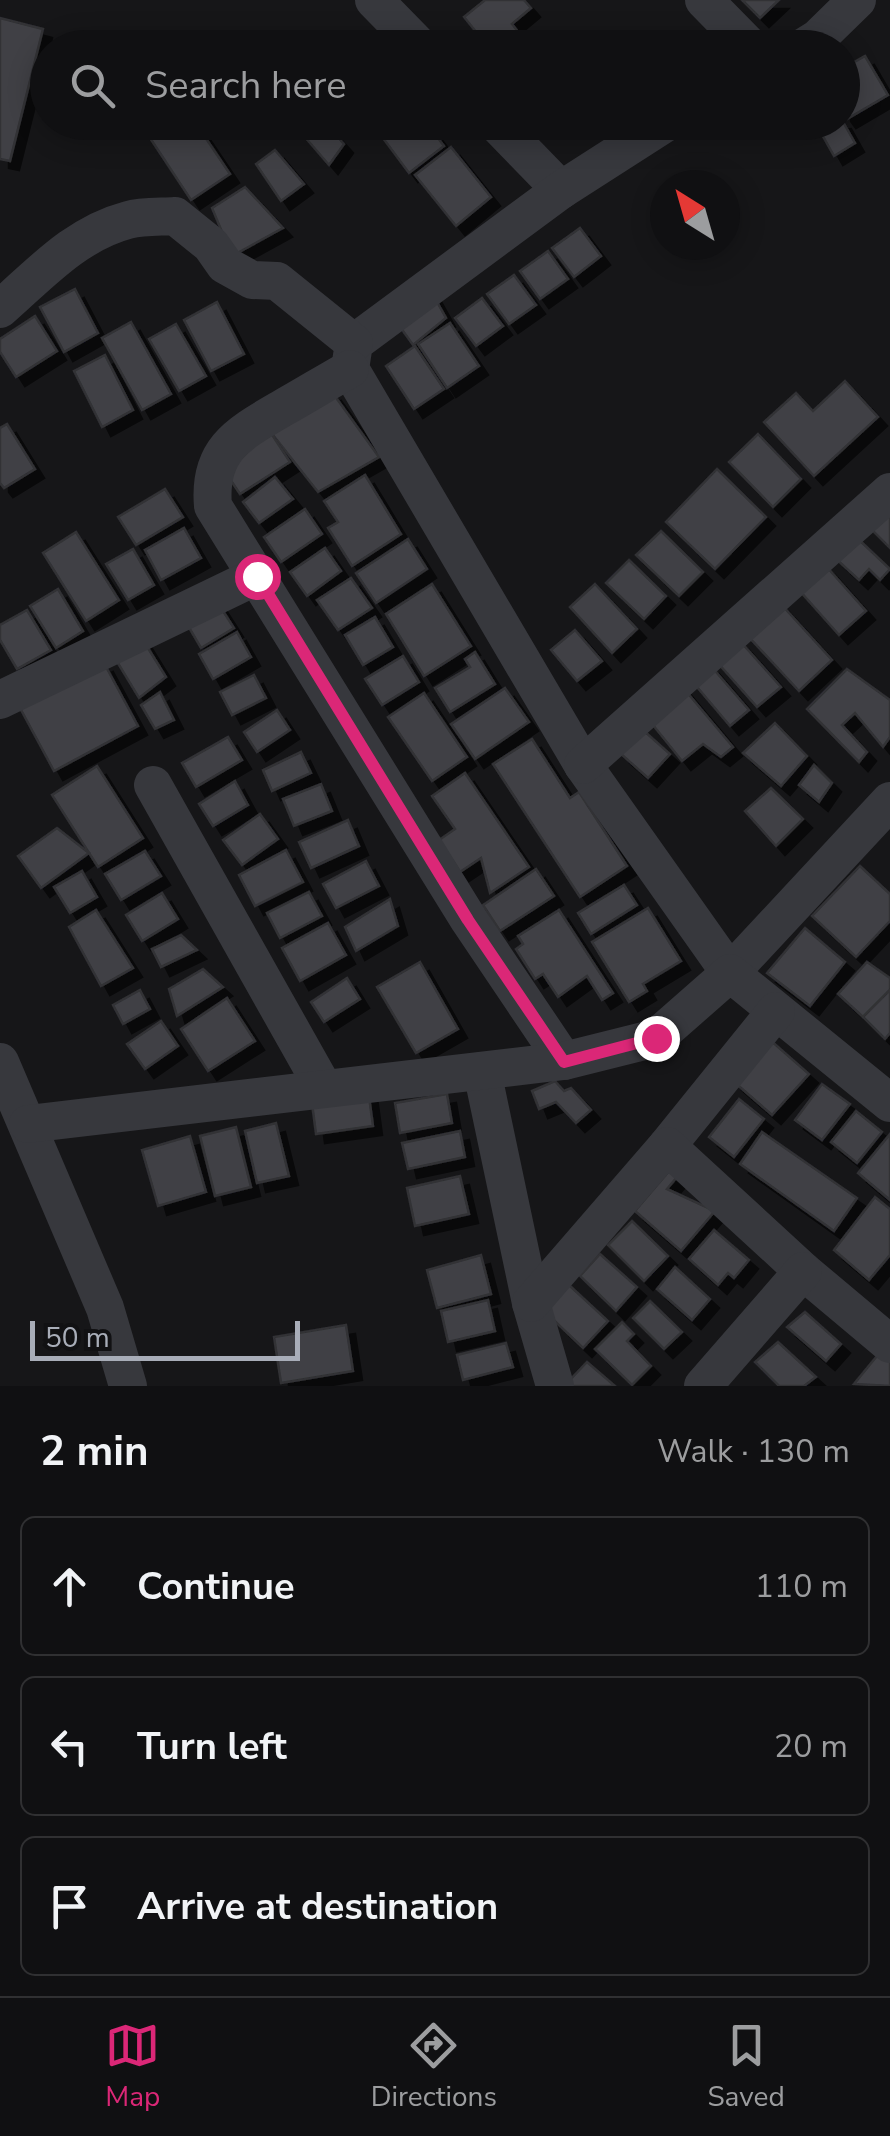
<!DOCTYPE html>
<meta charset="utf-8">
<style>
:root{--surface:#101012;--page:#1e1e20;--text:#f1f3f6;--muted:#9c9d9f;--line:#303032;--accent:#db2777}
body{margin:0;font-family:"Nunito Sans",sans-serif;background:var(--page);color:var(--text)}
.compass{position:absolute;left:650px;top:170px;width:90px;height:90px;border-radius:50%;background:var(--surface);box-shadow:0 5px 25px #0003;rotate:323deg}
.scale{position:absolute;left:30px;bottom:25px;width:270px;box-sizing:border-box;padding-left:10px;border:5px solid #a8adb8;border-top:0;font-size:28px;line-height:35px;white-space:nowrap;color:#a8adb8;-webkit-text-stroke:8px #111113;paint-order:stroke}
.stop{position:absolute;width:30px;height:30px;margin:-22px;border:8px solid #db2777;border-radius:50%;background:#fff}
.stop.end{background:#db2777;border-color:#fff;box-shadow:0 2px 10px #0008}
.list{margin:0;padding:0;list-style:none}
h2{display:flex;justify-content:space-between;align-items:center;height:130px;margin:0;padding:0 40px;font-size:42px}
h2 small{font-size:32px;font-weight:400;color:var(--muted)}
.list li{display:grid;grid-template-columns:65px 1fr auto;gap:30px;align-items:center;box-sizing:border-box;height:140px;margin:0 20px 20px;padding:0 20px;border:2px solid var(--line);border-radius:15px}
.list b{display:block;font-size:38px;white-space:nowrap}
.list em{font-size:32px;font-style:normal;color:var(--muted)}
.icon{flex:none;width:55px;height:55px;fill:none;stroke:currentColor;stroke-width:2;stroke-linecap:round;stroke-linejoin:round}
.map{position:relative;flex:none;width:890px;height:1386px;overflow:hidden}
.search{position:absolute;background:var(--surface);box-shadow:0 5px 25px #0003;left:30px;right:30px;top:30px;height:110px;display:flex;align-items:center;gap:25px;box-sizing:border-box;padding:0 35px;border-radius:55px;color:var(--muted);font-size:38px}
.sheet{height:610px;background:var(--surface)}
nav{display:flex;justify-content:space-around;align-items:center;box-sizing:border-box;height:140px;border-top:2px solid var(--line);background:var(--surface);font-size:28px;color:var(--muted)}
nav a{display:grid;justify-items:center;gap:5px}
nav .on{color:var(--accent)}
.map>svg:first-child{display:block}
.building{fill:#404145;stroke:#303034;stroke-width:2.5;filter:url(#shadow)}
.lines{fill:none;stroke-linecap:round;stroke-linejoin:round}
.street{stroke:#37383d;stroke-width:38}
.route{stroke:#db2777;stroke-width:12}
</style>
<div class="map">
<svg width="890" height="1386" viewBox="0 0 890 1386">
<defs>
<filter id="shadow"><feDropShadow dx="9" dy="9" stdDeviation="0" flood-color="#0009"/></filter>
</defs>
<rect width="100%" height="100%" fill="#161618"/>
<!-- building -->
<g class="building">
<path d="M 485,0 L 524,0 L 531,8 L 512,24 L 531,48 L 489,48 L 464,17 Z"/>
<path d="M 742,0 L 779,0 L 760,18 Z"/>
<path d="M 0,18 L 43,29 L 10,161 L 0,159 Z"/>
<path d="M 865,56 L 888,95 L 847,119 L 842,112 L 842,69 Z"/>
<path d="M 842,120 L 855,143 L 834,156 L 815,122 Z"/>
<path d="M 174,122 L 195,122 L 230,174 L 191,200 L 150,138 Z"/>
<path d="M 301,122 L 324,122 L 344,144 L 329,165 L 297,128 Z"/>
<path d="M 371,122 L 426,122 L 444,146 L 409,173 Z"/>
<path d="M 451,147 L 491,197 L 456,226 L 415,175 Z"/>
<path d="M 275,150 L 304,184 L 281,201 L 256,164 Z"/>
<path d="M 245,187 L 283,228 L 232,256 L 212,208 Z"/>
<path d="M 580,228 L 601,256 L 574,277 L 552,248 Z"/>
<path d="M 548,251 L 568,279 L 540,299 L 520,271 Z"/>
<path d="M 514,275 L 536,305 L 509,324 L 487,294 Z"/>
<path d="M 75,289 L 98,333 L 64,352 L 40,307 Z"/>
<path d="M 431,291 L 446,318 L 413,345 L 393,317 Z"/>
<path d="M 482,298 L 503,326 L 476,346 L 455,318 Z"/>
<path d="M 217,302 L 244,354 L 211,371 L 184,320 Z"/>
<path d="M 35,316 L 57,351 L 16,377 L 0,352 L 0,339 Z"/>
<path d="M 131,322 L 171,394 L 142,410 L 102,338 Z"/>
<path d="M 450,323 L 479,366 L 447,388 L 418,344 Z"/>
<path d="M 176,324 L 206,376 L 179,391 L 149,339 Z"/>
<path d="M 415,346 L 444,389 L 414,409 L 386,366 Z"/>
<path d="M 105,355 L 133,410 L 102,427 L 74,371 Z"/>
<path d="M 845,381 L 878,417 L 814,476 L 764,422 L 796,393 L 813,411 Z"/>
<path d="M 332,392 L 379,457 L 318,492 L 269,430 Z"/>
<path d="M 7,424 L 35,469 L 4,488 L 0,483 L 0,428 Z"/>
<path d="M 269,430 L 290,462 L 240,494 L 219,463 Z"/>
<path d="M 758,434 L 801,479 L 773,507 L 729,462 Z"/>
<path d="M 717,469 L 766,517 L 715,569 L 666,522 Z"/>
<path d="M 365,475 L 401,534 L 352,566 L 328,528 L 338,522 L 324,501 Z"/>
<path d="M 275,477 L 293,499 L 259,523 L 243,502 Z"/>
<path d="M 165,489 L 183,517 L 136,545 L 118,517 Z"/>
<path d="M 890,503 L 890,548 L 868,526 Z"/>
<path d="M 305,509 L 322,534 L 281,562 L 264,537 Z"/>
<path d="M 184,528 L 201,558 L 161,580 L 145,550 Z"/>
<path d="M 661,531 L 703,572 L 679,596 L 636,555 Z"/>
<path d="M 76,532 L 119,600 L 86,621 L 43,553 Z"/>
<path d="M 855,536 L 890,569 L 880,580 L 869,569 L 859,580 L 835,558 Z"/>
<path d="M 408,539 L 427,569 L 376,603 L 356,573 Z"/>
<path d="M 325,548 L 341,571 L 307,596 L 290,572 Z"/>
<path d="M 133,549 L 154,585 L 128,600 L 106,564 Z"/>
<path d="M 629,560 L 666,596 L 644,619 L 606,583 Z"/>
<path d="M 826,566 L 866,611 L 839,635 L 799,590 Z"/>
<path d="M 351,578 L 372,608 L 338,630 L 317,600 Z"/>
<path d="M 432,584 L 471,646 L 424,676 L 386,614 Z"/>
<path d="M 595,584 L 637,629 L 612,653 L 570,607 Z"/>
<path d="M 58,589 L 83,631 L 56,648 L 30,606 Z"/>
<path d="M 216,600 L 234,628 L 201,648 L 184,619 Z"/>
<path d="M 780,603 L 832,660 L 799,691 L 746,634 Z"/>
<path d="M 27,610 L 51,650 L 17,669 L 0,640 L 0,625 Z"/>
<path d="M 375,617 L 393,647 L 363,665 L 345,635 Z"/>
<path d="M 575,630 L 602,661 L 577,681 L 551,650 Z"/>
<path d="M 237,632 L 251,657 L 213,679 L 199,654 Z"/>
<path d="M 143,640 L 166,677 L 139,698 L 116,660 Z"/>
<path d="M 740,641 L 781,687 L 757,707 L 717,662 Z"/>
<path d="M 475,652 L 495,684 L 450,712 L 435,688 L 470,667 L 465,659 Z"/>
<path d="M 403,656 L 419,682 L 382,705 L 365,679 Z"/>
<path d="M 104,663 L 138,726 L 54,771 L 20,708 Z"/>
<path d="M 710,665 L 749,710 L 730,726 L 692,681 Z"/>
<path d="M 847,669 L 890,700 L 890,737 L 883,747 L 855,713 L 842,725 L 867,752 L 859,762 L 807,709 Z"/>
<path d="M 254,675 L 266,698 L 232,715 L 220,692 Z"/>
<path d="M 680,684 L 733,747 L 721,757 L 703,744 L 682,761 L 644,714 Z"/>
<path d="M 505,688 L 529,722 L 475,759 L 451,724 Z"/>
<path d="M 160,692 L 174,720 L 155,729 L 141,705 Z"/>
<path d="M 424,693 L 467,757 L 432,781 L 388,717 Z"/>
<path d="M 277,710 L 290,730 L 257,752 L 244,732 Z"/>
<path d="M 775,723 L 807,756 L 781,786 L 743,753 Z"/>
<path d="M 643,730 L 670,754 L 648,778 L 621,754 Z"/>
<path d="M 228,737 L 242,760 L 196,787 L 182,763 Z"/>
<path d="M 532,739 L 570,798 L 579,792 L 627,866 L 580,897 L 493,764 Z"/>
<path d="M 301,752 L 311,773 L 272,791 L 263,770 Z"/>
<path d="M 814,765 L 832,783 L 819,802 L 799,785 Z"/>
<path d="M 97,766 L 143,838 L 98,867 L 52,795 Z"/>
<path d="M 465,773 L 529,867 L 490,893 L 481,858 L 460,872 L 439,840 L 455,829 L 432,796 Z"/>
<path d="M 235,781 L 248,805 L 213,826 L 199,804 Z"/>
<path d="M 321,784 L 332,811 L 294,826 L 283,799 Z"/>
<path d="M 771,788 L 803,819 L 776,846 L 745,811 Z"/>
<path d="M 260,814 L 278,839 L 242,865 L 223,840 Z"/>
<path d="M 348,820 L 359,846 L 311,868 L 299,842 Z"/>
<path d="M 57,828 L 89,853 L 41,888 L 18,856 Z"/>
<path d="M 286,850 L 303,882 L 255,906 L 239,875 Z"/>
<path d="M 145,851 L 161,876 L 121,900 L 105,874 Z"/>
<path d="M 366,861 L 379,886 L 336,908 L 323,884 Z"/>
<path d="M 860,866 L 890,894 L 890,921 L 856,957 L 812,916 Z"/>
<path d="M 536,869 L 554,896 L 500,931 L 483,905 Z"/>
<path d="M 82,871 L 97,897 L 70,913 L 54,887 Z"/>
<path d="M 624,885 L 637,905 L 591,934 L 578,913 Z"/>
<path d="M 309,892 L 322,916 L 280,938 L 267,913 Z"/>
<path d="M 162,893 L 178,919 L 142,941 L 126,915 Z"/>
<path d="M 390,899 L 398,926 L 356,951 L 345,927 Z"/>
<path d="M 648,908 L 681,961 L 643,984 L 647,991 L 629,1002 L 592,942 Z"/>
<path d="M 96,910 L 133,968 L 101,986 L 69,927 Z"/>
<path d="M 559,910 L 613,993 L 602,1000 L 587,976 L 558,997 L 543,974 L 535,979 L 516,949 L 523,944 L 518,936 Z"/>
<path d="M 328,923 L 346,955 L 300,981 L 282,948 Z"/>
<path d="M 805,928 L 845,962 L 810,1006 L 767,973 Z"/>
<path d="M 181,935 L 197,950 L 161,967 L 152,949 Z"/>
<path d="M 420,962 L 458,1029 L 416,1053 L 377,987 Z"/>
<path d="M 867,962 L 890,978 L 890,990 L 863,1017 L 838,994 Z"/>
<path d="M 203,969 L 223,987 L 177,1016 L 169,989 Z"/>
<path d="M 347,978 L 360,999 L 324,1022 L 311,1002 Z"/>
<path d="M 140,990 L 150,1009 L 123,1024 L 113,1005 Z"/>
<path d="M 890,990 L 890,1033 L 885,1039 L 863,1017 Z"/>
<path d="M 227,998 L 255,1041 L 208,1071 L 181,1029 Z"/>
<path d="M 161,1021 L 178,1046 L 145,1069 L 127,1044 Z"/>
<path d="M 769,1039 L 809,1074 L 772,1115 L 733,1081 Z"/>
<path d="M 555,1081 L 564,1091 L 571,1088 L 591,1110 L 576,1123 L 556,1102 L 539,1109 L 532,1091 Z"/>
<path d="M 822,1084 L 850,1104 L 822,1140 L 795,1120 Z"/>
<path d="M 368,1089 L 373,1126 L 316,1134 L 311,1096 Z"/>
<path d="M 447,1094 L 452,1123 L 400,1133 L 395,1103 Z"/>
<path d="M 739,1099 L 764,1119 L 734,1157 L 709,1137 Z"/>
<path d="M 856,1111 L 882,1132 L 857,1163 L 831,1142 Z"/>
<path d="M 276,1123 L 289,1176 L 257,1183 L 245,1131 Z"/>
<path d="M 236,1127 L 251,1187 L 215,1196 L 200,1136 Z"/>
<path d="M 460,1131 L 465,1157 L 408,1169 L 402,1143 Z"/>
<path d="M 762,1132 L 857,1198 L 834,1231 L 740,1164 Z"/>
<path d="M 890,1134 L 890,1200 L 858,1173 Z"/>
<path d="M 190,1136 L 206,1192 L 158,1206 L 142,1150 Z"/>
<path d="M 670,1170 L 677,1177 L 667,1189 L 715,1211 L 681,1251 L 635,1211 Z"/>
<path d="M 460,1176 L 469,1214 L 415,1226 L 407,1188 Z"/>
<path d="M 875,1197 L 890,1209 L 890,1255 L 869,1280 L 834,1250 Z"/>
<path d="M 632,1221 L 668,1256 L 644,1281 L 608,1245 Z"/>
<path d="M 714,1230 L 749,1260 L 734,1278 L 728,1273 L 718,1285 L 689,1259 Z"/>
<path d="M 600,1254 L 637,1287 L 616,1311 L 580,1276 Z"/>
<path d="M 481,1255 L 491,1294 L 437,1308 L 427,1270 Z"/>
<path d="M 675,1267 L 710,1299 L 692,1320 L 657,1289 Z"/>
<path d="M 569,1285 L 608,1321 L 583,1348 L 544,1311 Z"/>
<path d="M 488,1300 L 495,1331 L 448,1342 L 441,1311 Z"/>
<path d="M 650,1301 L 682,1332 L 664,1349 L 633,1318 Z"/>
<path d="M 805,1312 L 841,1344 L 826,1361 L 787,1327 Z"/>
<path d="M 622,1322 L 634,1334 L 627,1341 L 651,1366 L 632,1385 L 595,1349 Z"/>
<path d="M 346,1325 L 353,1371 L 281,1383 L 274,1337 Z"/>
<path d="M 778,1342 L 816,1377 L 804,1386 L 779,1386 L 755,1362 Z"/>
<path d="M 506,1343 L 513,1367 L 463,1380 L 457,1355 Z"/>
<path d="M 881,1351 L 890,1359 L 890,1386 L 854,1384 Z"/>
<path d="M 587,1362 L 615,1386 L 571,1386 L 567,1383 Z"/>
</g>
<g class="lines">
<!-- street -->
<g class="street">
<path d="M 374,0 L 421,48"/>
<path d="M 704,0 L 751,48"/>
<path d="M 802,48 L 818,38 L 857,0"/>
<path d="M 495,122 L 561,190"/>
<path d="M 667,122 L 561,190 L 354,343 L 350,369 L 583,765 L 730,973 L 890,801"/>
<path d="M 0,309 C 40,274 75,234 128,220 C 142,216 160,217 175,216 L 211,245 L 225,265 L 252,280 L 277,281 L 354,343"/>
<path d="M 350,369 C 327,382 304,396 281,409 C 238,434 208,450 213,506 L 469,920 L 564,1061"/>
<path d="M 0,700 L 257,576"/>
<path d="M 583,765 L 890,492"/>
<path d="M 153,785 L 323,1087"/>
<path d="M 0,1062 L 105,1308 L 128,1386"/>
<path d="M 482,1071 L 531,1303 L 555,1386"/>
<path d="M 28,1124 L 564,1061 L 656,1038 L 730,973 L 890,1103"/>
<path d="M 667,1146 L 776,1011"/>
<path d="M 531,1303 L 667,1146 L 803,1271 L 890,1344"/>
<path d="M 703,1386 L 803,1271"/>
</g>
</g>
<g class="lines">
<!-- route -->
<path class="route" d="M 257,576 L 468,920 L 564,1062 L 656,1038"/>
</g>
</svg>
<svg class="compass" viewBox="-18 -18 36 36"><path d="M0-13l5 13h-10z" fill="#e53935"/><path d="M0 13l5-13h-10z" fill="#9c9d9f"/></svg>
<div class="scale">50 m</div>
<div class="stop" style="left:257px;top:576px"></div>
<div class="stop end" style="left:656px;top:1038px"></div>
<div class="search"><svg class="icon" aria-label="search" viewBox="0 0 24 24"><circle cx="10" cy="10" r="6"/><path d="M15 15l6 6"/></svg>Search here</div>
</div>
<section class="sheet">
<h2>2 min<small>Walk · 130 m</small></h2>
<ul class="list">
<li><svg class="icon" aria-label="ahead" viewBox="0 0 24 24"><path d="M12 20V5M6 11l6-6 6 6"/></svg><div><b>Continue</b></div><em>110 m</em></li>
<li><svg class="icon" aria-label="left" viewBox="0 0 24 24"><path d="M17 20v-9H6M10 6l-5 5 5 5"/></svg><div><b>Turn left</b></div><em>20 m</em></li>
<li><svg class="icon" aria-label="arrive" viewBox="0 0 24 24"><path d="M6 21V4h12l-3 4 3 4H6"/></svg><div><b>Arrive at destination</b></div></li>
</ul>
</section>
<nav>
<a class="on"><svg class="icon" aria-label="map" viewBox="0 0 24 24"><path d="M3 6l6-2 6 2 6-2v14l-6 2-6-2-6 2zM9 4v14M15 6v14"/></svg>Map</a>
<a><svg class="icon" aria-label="directions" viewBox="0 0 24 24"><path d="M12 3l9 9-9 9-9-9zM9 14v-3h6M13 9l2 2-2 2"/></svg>Directions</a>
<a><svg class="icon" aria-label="saved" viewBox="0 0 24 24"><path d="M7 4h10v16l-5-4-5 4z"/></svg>Saved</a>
</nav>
